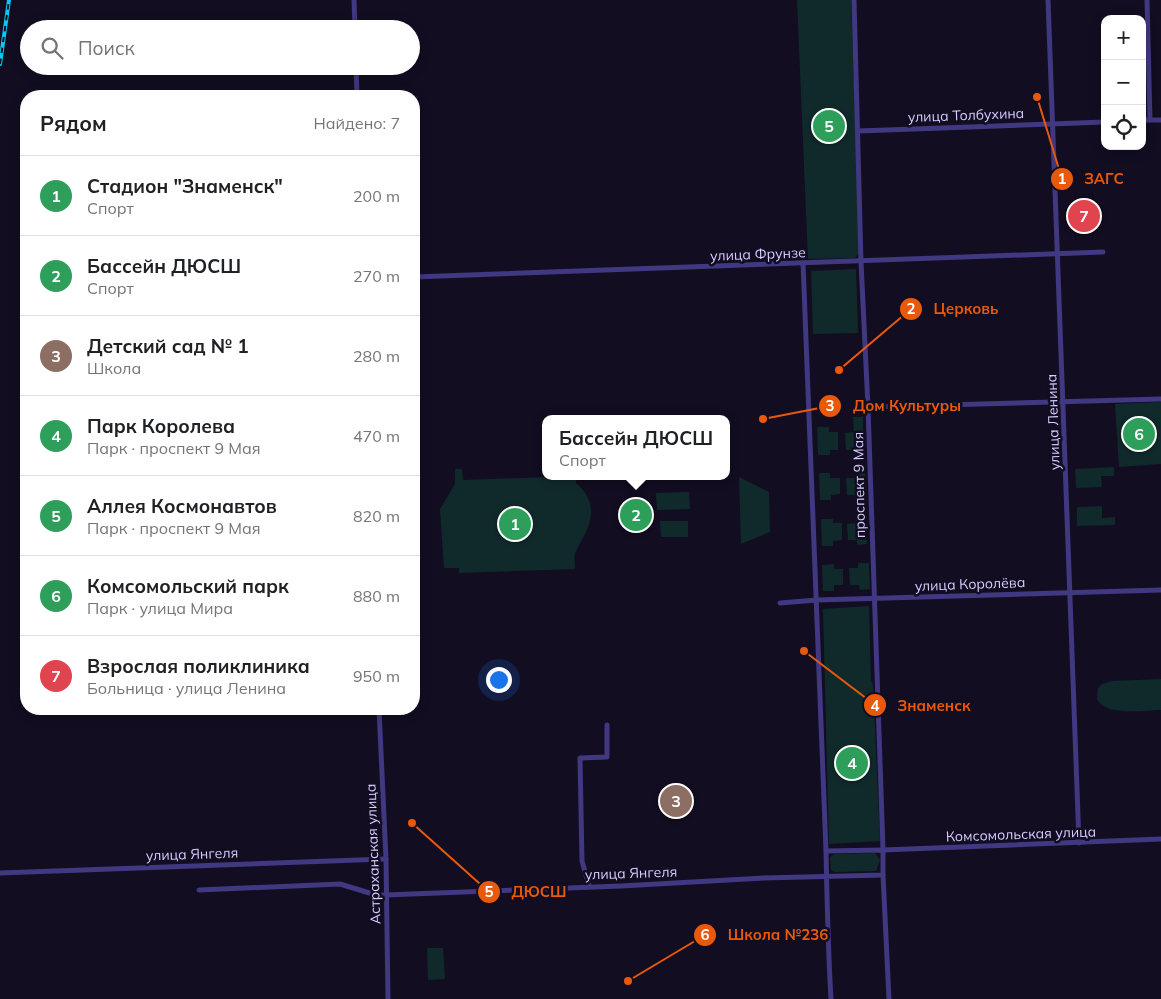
<!DOCTYPE html>
<html lang="ru">
<meta charset="utf-8">
<style>
:root{--surface:#fff;--page:#f6f6f6;--text:#202124;--muted:#757577;--line:#e0e0e0;--accent:#0f766e}
body{margin:0;font-family:Mulish,sans-serif;background:var(--page);color:var(--text)}
.controls{position:absolute;right:15px;top:15px;display:grid;overflow:hidden;border-radius:10px;box-shadow:0 2px 12px #0003}
.controls button{width:45px;height:45px;display:grid;place-items:center;padding:0;border:0;border-bottom:1px solid var(--line);background:var(--surface);color:var(--text);font:25px sans-serif}
.you{position:absolute;left:498px;top:679px;width:18px;height:18px;margin:-12px;border:4px solid #fff;border-radius:50%;background:#1a73e8;box-shadow:0 0 0 8px #1a73e833}
.badge{display:grid;place-items:center;width:32px;height:32px;border-radius:50%;background:var(--accent);color:#fff;font-size:16px;font-weight:700}
.pin{position:absolute;translate:-50% -50%;border:2px solid #fff;box-shadow:0 1px 5px #0006}
.popup{position:absolute;left:542px;top:415px;width:188px;height:65px;box-sizing:border-box;display:grid;place-content:center;border-radius:10px;background:var(--surface);filter:drop-shadow(0 1px 4px #0005);font-size:16px;white-space:nowrap;color:var(--muted)}
.popup b{font-size:19px;color:var(--text)}
.popup::after{content:'';position:absolute;left:50%;top:100%;margin-left:-10px;border:10px solid transparent;border-top-color:var(--surface)}
.list{margin:0;padding:0;list-style:none}
h2{display:flex;justify-content:space-between;align-items:center;height:65px;margin:0;padding:0 20px;font-size:21px}
h2 small{font-size:16px;font-weight:400;color:var(--muted)}
.list li{display:grid;grid-template-columns:32px 1fr auto;gap:15px;align-items:center;box-sizing:border-box;height:80px;padding:0 20px;border-top:1px solid var(--line)}
.list b{display:block;font-size:19px;white-space:nowrap}
.list p{margin:0;font-size:16px;white-space:nowrap;color:var(--muted)}
.list em{font-size:16px;font-style:normal;color:var(--muted)}
.icon{flex:none;width:28px;height:28px;fill:none;stroke:currentColor;stroke-width:2;stroke-linecap:round;stroke-linejoin:round}
.map{position:relative;flex:none;width:1161px;height:999px;overflow:hidden}
.search{position:absolute;background:var(--surface);box-shadow:0 2px 12px #0003;left:20px;top:20px;width:400px;height:55px;display:flex;align-items:center;gap:12px;box-sizing:border-box;padding:0 18px;border-radius:28px;color:var(--muted);font-size:19px}
.panel{position:absolute;background:var(--surface);box-shadow:0 2px 12px #0003;left:20px;top:90px;width:400px;height:625px;border-radius:20px}
.map>svg:first-child{display:block}
.green{fill:#102a2b}
.lines{fill:none;stroke-linecap:round;stroke-linejoin:round}
.minor{stroke:#403880;stroke-width:5}
.rail-casing{stroke:#00ccf8;stroke-width:4}
.rail{stroke:#120d21;stroke-width:2;stroke-dasharray:5.5;stroke-linecap:butt}
.labels{text-anchor:middle;dominant-baseline:central;stroke-width:5;stroke-linejoin:round;paint-order:stroke}
.street-label{font-size:14px;fill:#d7cdff;stroke:#120d21}
.leader{fill:none;stroke:#e8590c;stroke-width:2}
.callout-dot{fill:#e8590c;stroke:#120d21;stroke-width:2}
.mark-label{font-size:15px;text-anchor:middle;font-weight:bold;fill:#fff}
.callout-label{font-size:15px;text-anchor:middle;font-weight:bold;fill:#e8590c;stroke:#120d21;stroke-width:5;stroke-linejoin:round;paint-order:stroke}
</style>
<div class="map">
<svg width="1161" height="999" viewBox="0 0 1161 999">
<rect width="100%" height="100%" fill="#120d21"/>
<!-- green -->
<g class="green">
<path d="M 797,0 L 851,0 L 860,252 L 855,258 L 808,259 Z"/>
<path d="M 856,269 L 858,333 L 813,334 L 811,271 Z"/>
<path d="M 1161,402 L 1161,464 L 1119,467 L 1115,404 Z"/>
<path d="M 853,417 L 863,417 L 864,454 L 855,455 L 854,450 L 846,450 L 845,433 L 854,432 Z"/>
<path d="M 817,427 L 829,427 L 829,432 L 838,432 L 838,450 L 830,450 L 830,455 L 818,455 Z"/>
<path d="M 1114,467 L 1114,476 L 1101,476 L 1102,487 L 1076,488 L 1075,469 Z"/>
<path d="M 455,469 L 462,469 L 463,480 L 576,476 L 576,483 C 592,496 595,514 586,532 C 583,539 578,546 575,553 C 574,558 575,564 575,569 L 459,573 L 459,568 L 444,568 L 440,509 L 455,484 Z"/>
<path d="M 855,472 L 865,472 L 866,499 L 856,500 L 856,495 L 847,495 L 846,478 L 855,478 Z"/>
<path d="M 819,473 L 830,473 L 830,478 L 840,478 L 840,494 L 831,495 L 831,500 L 820,500 Z"/>
<path d="M 739,477 L 769,492 L 770,532 L 741,544 Z"/>
<path d="M 689,492 L 690,509 L 657,510 L 656,493 Z"/>
<path d="M 1102,506 L 1102,518 L 1115,517 L 1115,525 L 1077,526 L 1077,507 Z"/>
<path d="M 857,518 L 866,518 L 867,544 L 857,545 L 857,540 L 848,540 L 847,524 L 857,523 Z"/>
<path d="M 821,519 L 833,519 L 833,523 L 842,523 L 842,540 L 833,541 L 833,546 L 822,546 Z"/>
<path d="M 660,521 L 688,521 L 688,537 L 661,537 Z"/>
<path d="M 858,563 L 869,563 L 870,589 L 860,590 L 859,585 L 850,585 L 849,568 L 858,568 Z"/>
<path d="M 834,564 L 834,569 L 843,569 L 843,585 L 834,585 L 834,591 L 823,591 L 822,565 Z"/>
<path d="M 869,606 L 871,680 L 873,684 L 880,841 L 829,844 L 823,609 Z"/>
<path d="M 1161,679 L 1161,710 C 1143,710 1106,717 1097,699 L 1098,688 L 1102,684 L 1112,681 Z"/>
<path d="M 875,853 L 880,860 L 876,871 L 835,872 L 831,870 L 830,857 L 835,854 Z"/>
<path d="M 427,948 L 443,948 L 445,979 L 428,980 Z"/>
</g>
<g class="lines">
<!-- minor -->
<g class="minor">
<path d="M 354,0 L 355,29"/>
<path d="M 854,0 L 861,262 L 868,407 L 883,850 L 1161,839"/>
<path d="M 1048,0 L 1079,843"/>
<path d="M 1147,0 L 1150,120"/>
<path d="M 356,66 L 357,96"/>
<path d="M 1142,120 L 1161,120"/>
<path d="M 858,131 L 1105,122"/>
<path d="M 803,263 L 826,851"/>
<path d="M 414,277 L 1103,252"/>
<path d="M 868,407 L 1161,399"/>
<path d="M 780,603 L 817,600 L 1161,590"/>
<path d="M 379,709 L 386,859 L 388,999"/>
<path d="M 0,873 L 386,859"/>
<path d="M 883,875 L 889,999"/>
<path d="M 589,886 L 582,861 L 580,758 L 607,757 L 607,725"/>
<path d="M 199,890 L 340,884 L 376,895 L 385,895 L 621,886 L 764,878 L 883,875 L 883,850 L 826,851 C 827,900 828,950 831,999"/>
</g>
<defs>
<path id="rail" d="M 0,64 L 9,0"/>
</defs>
<!-- rail casing -->
<use href="#rail" class="rail-casing"/>
<!-- rail -->
<use href="#rail" class="rail"/>
</g>
<g class="labels">
<!-- street labels -->
<g class="street-label">
<text transform="translate(966 115) rotate(-2)">улица Толбухина</text>
<text transform="translate(758 254) rotate(-2)">улица Фрунзе</text>
<text transform="translate(1053 422) rotate(-92)">улица Ленина</text>
<text transform="translate(859 485) rotate(-91)">проспект 9 Мая</text>
<text transform="translate(970 584) rotate(-2)">улица Королёва</text>
<text transform="translate(1021 834) rotate(-2)">Комсомольская улица</text>
<text transform="translate(192 854) rotate(-2)">улица Янгеля</text>
<text transform="translate(373 854) rotate(-92)">Астраханская улица</text>
<text transform="translate(631 873) rotate(-2)">улица Янгеля</text>
</g>
</g>
<!-- callouts -->
<path class="leader" d="M1037 97L1062 179M839 370L911 309M763 419L830 406M804 651L875 705M412 823L489 892M628 981L705 935"/>
<g class="callout-dot">
<circle cx="1037" cy="97" r="5"/>
<circle cx="839" cy="370" r="5"/>
<circle cx="763" cy="419" r="5"/>
<circle cx="804" cy="651" r="5"/>
<circle cx="412" cy="823" r="5"/>
<circle cx="628" cy="981" r="5"/>
<circle cx="1062" cy="179" r="12"/>
<circle cx="911" cy="309" r="12"/>
<circle cx="830" cy="406" r="12"/>
<circle cx="875" cy="705" r="12"/>
<circle cx="489" cy="892" r="12"/>
<circle cx="705" cy="935" r="12"/>
</g>
<g class="mark-label">
<text x="1062" y="184">1</text>
<text x="911" y="314">2</text>
<text x="830" y="411">3</text>
<text x="875" y="711">4</text>
<text x="489" y="897">5</text>
<text x="705" y="940">6</text>
</g>
<g class="callout-label">
<text x="1104" y="184">ЗАГС</text>
<text x="966" y="314">Церковь</text>
<text x="907" y="411">Дом Культуры</text>
<text x="934" y="711">Знаменск</text>
<text x="539" y="897">ДЮСШ</text>
<text x="778" y="940">Школа №236</text>
</g>
</svg>
<div class="controls">
<button>+</button>
<button>−</button>
<button><svg class="icon" aria-label="locate" viewBox="0 0 24 24"><circle cx="12" cy="12" r="6"/><path d="M12 2v4M12 18v4M2 12h4M18 12h4"/></svg></button>
</div>
<div class="you"></div>
<div class="pin badge" style="left:515px;top:524px;background:#2e9e5b">1</div>
<div class="pin badge" style="left:636px;top:515px;background:#2e9e5b">2</div>
<div class="popup"><b>Бассейн ДЮСШ</b>Спорт</div>
<div class="pin badge" style="left:676px;top:801px;background:#8d6e63">3</div>
<div class="pin badge" style="left:852px;top:763px;background:#2e9e5b">4</div>
<div class="pin badge" style="left:829px;top:126px;background:#2e9e5b">5</div>
<div class="pin badge" style="left:1139px;top:434px;background:#2e9e5b">6</div>
<div class="pin badge" style="left:1084px;top:216px;background:#e0444e">7</div>
<div class="search"><svg class="icon" aria-label="search" viewBox="0 0 24 24"><circle cx="10" cy="10" r="6"/><path d="M15 15l6 6"/></svg>Поиск</div>
<section class="panel">
<h2>Рядом<small>Найдено: 7</small></h2>
<ul class="list">
<li><span class="badge" style="background:#2e9e5b">1</span><div><b>Стадион &quot;Знаменск&quot;</b><p>Спорт</p></div><em>200 m</em></li>
<li><span class="badge" style="background:#2e9e5b">2</span><div><b>Бассейн ДЮСШ</b><p>Спорт</p></div><em>270 m</em></li>
<li><span class="badge" style="background:#8d6e63">3</span><div><b>Детский сад № 1</b><p>Школа</p></div><em>280 m</em></li>
<li><span class="badge" style="background:#2e9e5b">4</span><div><b>Парк Королева</b><p>Парк · проспект 9 Мая</p></div><em>470 m</em></li>
<li><span class="badge" style="background:#2e9e5b">5</span><div><b>Аллея Космонавтов</b><p>Парк · проспект 9 Мая</p></div><em>820 m</em></li>
<li><span class="badge" style="background:#2e9e5b">6</span><div><b>Комсомольский парк</b><p>Парк · улица Мира</p></div><em>880 m</em></li>
<li><span class="badge" style="background:#e0444e">7</span><div><b>Взрослая поликлиника</b><p>Больница · улица Ленина</p></div><em>950 m</em></li>
</ul>
</section>
</div>
